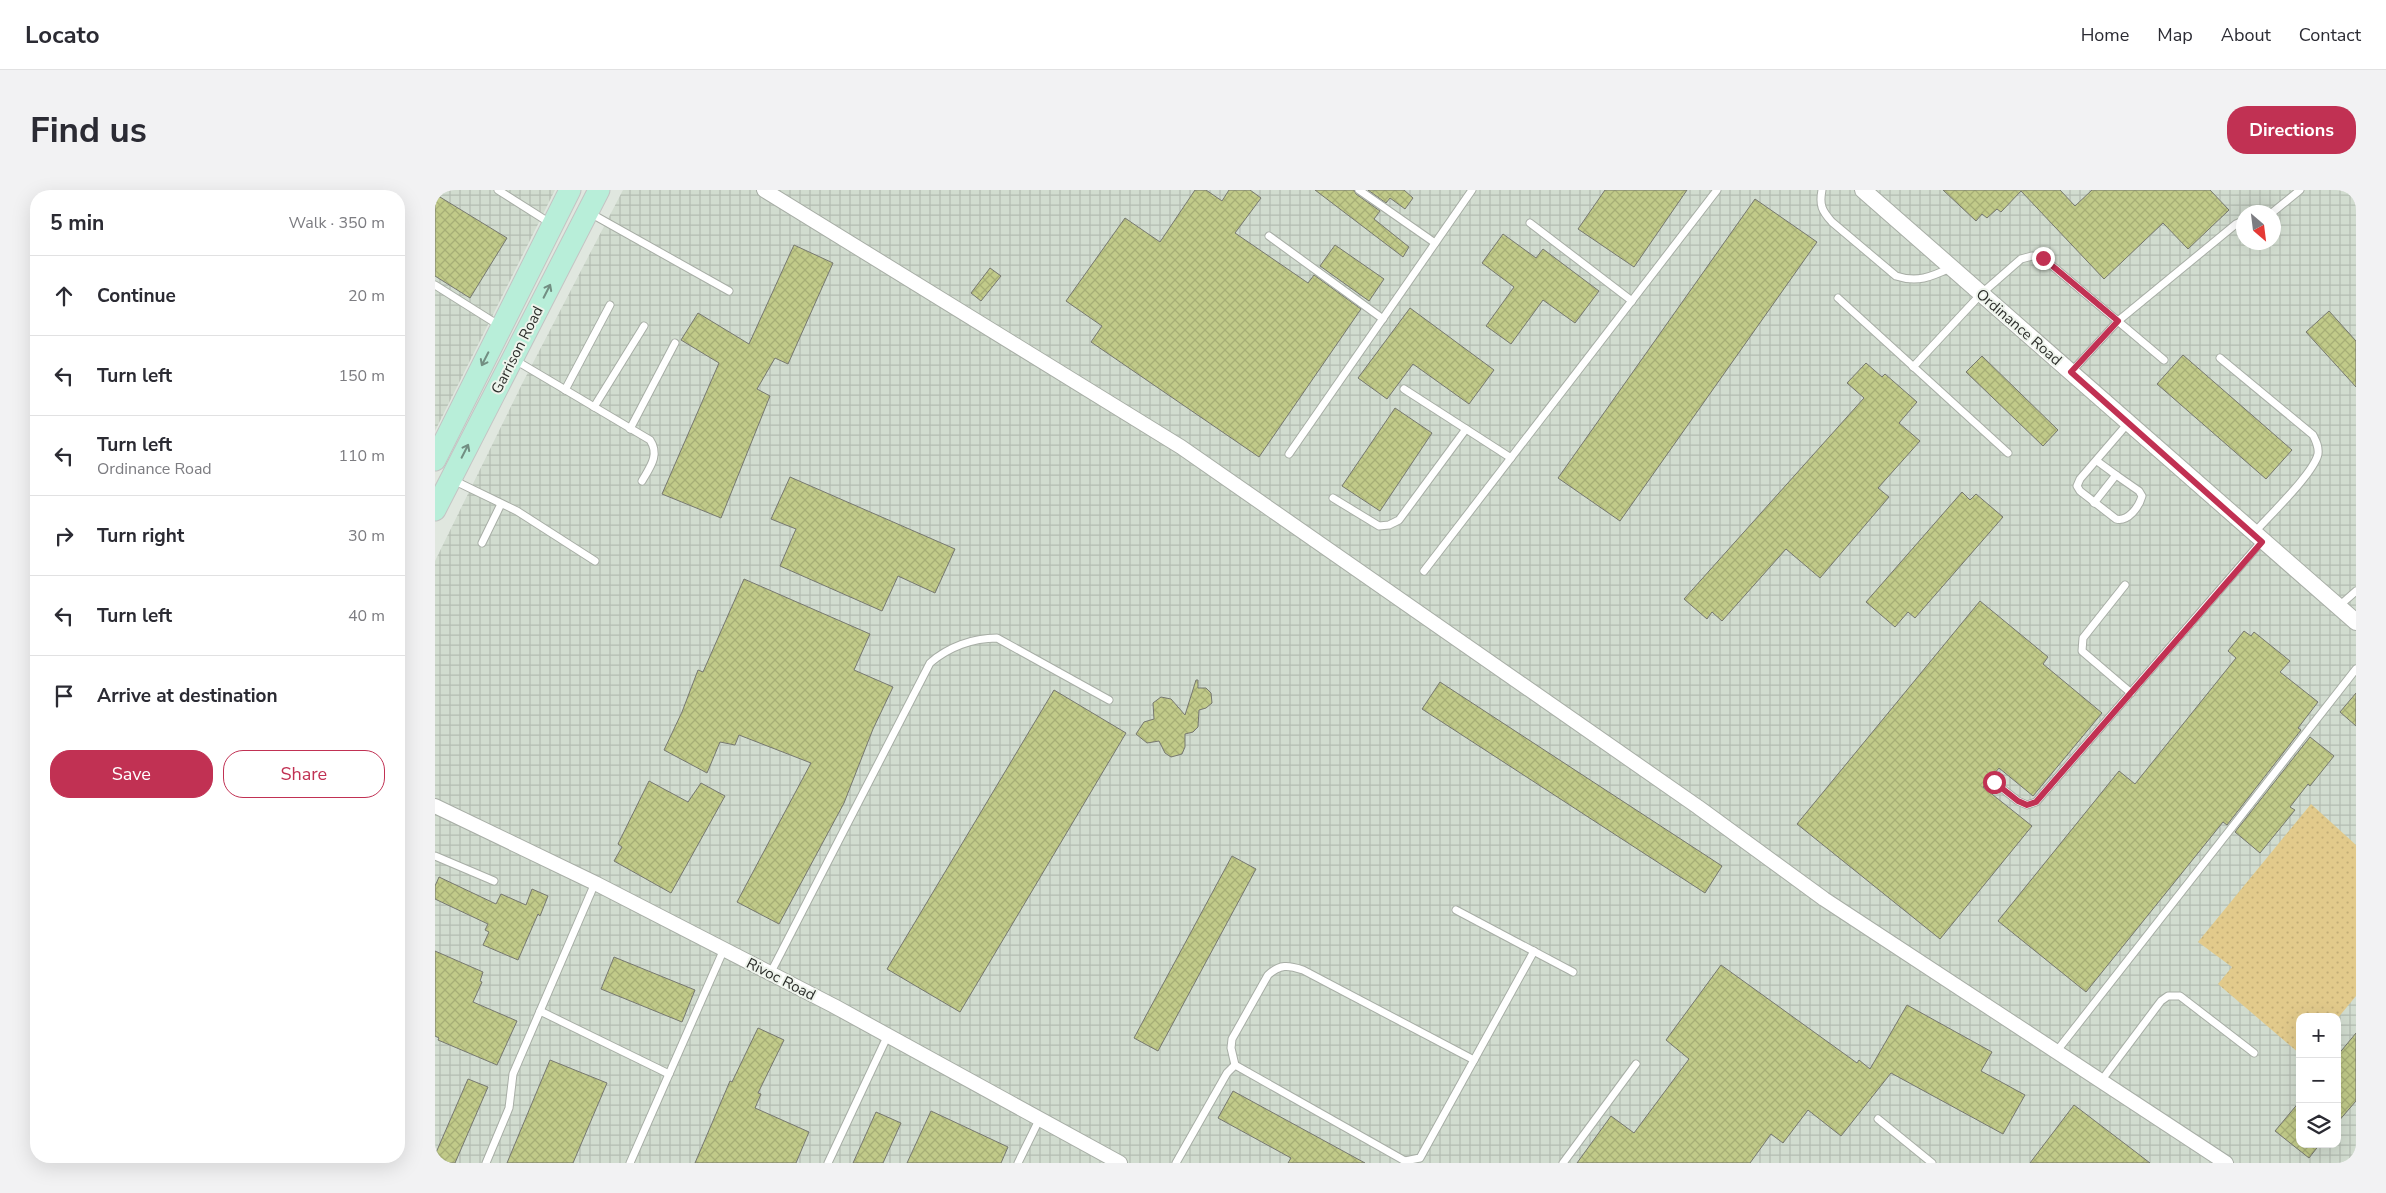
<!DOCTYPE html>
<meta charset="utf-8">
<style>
:root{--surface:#fff;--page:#f2f2f3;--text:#2b2b33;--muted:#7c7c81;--line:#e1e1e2;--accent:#c13153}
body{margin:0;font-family:"Nunito Sans",sans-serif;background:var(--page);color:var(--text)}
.controls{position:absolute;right:15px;bottom:15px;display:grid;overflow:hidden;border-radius:10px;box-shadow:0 5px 20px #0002}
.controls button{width:45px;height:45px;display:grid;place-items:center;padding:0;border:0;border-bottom:1px solid var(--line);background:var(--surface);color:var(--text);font:25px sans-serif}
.compass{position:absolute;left:1801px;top:15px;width:45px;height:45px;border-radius:50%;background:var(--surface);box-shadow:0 5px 20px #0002;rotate:152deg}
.stop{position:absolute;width:15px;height:15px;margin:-11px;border:4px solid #c13153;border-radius:50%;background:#fff}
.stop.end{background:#c13153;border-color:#fff;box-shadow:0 1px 5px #0008}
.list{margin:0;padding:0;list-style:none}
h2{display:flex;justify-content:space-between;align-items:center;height:65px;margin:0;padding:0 20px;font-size:21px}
h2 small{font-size:16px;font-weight:400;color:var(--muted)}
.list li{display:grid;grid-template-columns:32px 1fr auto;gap:15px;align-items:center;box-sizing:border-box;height:80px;padding:0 20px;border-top:1px solid var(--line)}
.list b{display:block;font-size:19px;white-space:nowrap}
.list p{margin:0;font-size:16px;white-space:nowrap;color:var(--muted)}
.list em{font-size:16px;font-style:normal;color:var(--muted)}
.actions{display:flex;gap:10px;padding:15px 20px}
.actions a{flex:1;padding:11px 0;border:1px solid var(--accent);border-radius:20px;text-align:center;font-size:18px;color:var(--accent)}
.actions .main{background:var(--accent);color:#fff}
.icon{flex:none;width:28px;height:28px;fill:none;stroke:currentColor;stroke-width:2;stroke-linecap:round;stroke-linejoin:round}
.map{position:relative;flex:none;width:1921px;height:973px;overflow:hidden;border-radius:20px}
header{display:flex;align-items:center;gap:30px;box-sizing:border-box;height:70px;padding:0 25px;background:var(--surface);border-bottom:1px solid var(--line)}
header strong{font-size:24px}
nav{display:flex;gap:28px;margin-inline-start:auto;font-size:18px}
.intro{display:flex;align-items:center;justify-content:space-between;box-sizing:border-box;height:120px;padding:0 30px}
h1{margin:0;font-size:35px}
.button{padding:12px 22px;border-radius:20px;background:var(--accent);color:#fff;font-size:18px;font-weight:700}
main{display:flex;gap:30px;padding:0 30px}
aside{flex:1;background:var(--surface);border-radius:20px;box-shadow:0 5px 20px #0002}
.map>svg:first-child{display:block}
.industrial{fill:url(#industrial-grid);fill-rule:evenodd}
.grass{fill:url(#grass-dots)}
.building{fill:url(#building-cross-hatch);stroke:#777870}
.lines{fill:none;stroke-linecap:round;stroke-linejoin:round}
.service-casing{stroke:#a8aea6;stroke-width:9}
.minor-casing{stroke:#a8aea6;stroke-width:16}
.tertiary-casing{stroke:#a8aea6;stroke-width:18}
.primary-casing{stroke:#c4c4c4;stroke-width:23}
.service{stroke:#fff;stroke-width:7}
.minor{stroke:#fff;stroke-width:14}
.tertiary{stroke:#fff;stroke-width:16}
.primary{stroke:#b8eed9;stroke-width:21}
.oneway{stroke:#728e82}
.route{stroke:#c13153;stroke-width:6}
.labels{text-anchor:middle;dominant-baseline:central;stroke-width:4;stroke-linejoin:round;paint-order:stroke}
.street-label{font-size:15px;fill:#2c2e2b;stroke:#eef4ec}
</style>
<header>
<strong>Locato</strong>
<nav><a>Home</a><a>Map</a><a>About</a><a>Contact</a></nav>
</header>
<div class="intro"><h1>Find us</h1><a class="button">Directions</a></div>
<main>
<aside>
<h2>5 min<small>Walk · 350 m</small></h2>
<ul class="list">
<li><svg class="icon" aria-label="ahead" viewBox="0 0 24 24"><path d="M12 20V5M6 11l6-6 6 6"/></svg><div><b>Continue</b></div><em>20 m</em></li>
<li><svg class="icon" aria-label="left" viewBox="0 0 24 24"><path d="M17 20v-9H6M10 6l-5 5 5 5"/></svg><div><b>Turn left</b></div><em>150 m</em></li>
<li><svg class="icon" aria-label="left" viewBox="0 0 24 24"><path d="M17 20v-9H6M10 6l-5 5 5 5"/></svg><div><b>Turn left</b><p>Ordinance Road</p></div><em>110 m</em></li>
<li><svg class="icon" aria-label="right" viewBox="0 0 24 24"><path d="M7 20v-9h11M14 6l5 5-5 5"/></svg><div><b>Turn right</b></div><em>30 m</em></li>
<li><svg class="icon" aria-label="left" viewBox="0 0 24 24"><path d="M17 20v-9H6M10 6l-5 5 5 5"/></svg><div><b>Turn left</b></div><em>40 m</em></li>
<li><svg class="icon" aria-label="arrive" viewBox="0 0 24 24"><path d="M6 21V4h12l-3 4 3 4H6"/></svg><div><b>Arrive at destination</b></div></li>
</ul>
<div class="actions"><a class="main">Save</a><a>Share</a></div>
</aside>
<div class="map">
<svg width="1921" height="973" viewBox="0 0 1921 973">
<defs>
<pattern id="industrial-grid" width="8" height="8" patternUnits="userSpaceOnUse" patternTransform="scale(1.25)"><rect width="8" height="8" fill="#d1dccf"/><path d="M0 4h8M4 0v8" fill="none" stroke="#b4bdb2"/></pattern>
<pattern id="grass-dots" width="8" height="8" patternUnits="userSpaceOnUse" patternTransform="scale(1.25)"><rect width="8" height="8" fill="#e2ca8b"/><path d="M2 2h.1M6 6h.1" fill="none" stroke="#c2ae78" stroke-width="1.8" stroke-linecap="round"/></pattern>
<pattern id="building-cross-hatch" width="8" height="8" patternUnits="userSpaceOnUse" patternTransform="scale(1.25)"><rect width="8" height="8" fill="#c1ca89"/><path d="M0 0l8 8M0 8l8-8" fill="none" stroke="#a6ae76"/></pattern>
</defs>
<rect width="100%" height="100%" fill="#e0e7df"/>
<!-- industrial -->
<g class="industrial">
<path d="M 0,0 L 120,0 L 0,241 Z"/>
<path d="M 188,0 L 1921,0 L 1921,973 L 0,973 L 0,371 L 88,192 ZM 1808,22 L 1838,22 L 1838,52 L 1808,52 ZM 1865,827 L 1902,827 L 1902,954 L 1865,954 Z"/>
</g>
<!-- grass -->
<path class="grass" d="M 1876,614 L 1921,655 L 1921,806 L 1902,829 L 1902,827 L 1865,827 L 1865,864 L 1783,794 L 1797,777 L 1763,752 Z"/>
<!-- building -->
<g class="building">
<path d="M 760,0 L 771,0 L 787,11 L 794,0 L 815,0 L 826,8 L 800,43 L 873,93 L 879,85 L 926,119 L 824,267 L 656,152 L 667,136 L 631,111 L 690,28 L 725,52 Z"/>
<path d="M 880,0 L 919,0 L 921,4 L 945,21 L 939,29 L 974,57 L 968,67 Z"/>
<path d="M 933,0 L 969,0 L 978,8 L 970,19 L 955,8 L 951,13 Z"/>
<path d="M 1170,0 L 1252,0 L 1199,77 L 1143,39 Z"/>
<path d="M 1508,0 L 1625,0 L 1640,16 L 1657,0 L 1775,0 L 1794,20 L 1753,59 L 1728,33 L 1669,89 L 1586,1 L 1566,22 L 1562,19 L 1552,28 L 1547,24 L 1541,31 Z"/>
<path d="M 0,4 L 72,48 L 35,108 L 0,86 Z"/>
<path d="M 1320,9 L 1382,52 L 1185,331 L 1123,288 Z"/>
<path d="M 1068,44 L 1101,68 L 1108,59 L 1164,101 L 1140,133 L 1108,110 L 1076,154 L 1051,136 L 1079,97 L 1047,73 Z"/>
<path d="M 359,55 L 398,73 L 353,174 L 340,168 L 322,199 L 335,206 L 286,328 L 227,304 L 284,173 L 246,150 L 263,123 L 314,154 Z"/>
<path d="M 900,55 L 949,89 L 934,111 L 885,76 Z"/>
<path d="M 555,78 L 566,86 L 546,111 L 536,103 Z"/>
<path d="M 975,118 L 1059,180 L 1034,214 L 978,174 L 952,209 L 923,188 Z"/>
<path d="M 1894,121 L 1921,151 L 1921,197 L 1871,142 Z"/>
<path d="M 1748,165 L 1857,260 L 1831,289 L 1722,194 Z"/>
<path d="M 1547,166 L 1623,240 L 1608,256 L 1531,182 Z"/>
<path d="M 1431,173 L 1447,187 L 1450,184 L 1482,212 L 1464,233 L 1485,251 L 1443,298 L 1454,307 L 1385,388 L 1351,359 L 1287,431 L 1277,422 L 1272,429 L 1249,409 L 1429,208 L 1412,193 Z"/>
<path d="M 960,218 L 997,243 L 945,321 L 907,296 Z"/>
<path d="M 355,287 L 520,359 L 500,403 L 463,386 L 447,421 L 345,376 L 361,339 L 336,329 Z"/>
<path d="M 1527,302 L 1535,310 L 1541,304 L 1568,327 L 1480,428 L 1473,422 L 1460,437 L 1431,412 Z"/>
<path d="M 309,389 L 435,444 L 419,480 L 458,497 L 438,539 L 409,613 L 344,734 L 302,712 L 376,573 L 304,545 L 300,555 L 285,552 L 272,583 L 229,560 L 247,522 L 263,480 L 268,482 Z"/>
<path d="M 1545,411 L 1613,467 L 1608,474 L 1667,523 L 1598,606 L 1564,578 L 1548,597 L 1597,636 L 1505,749 L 1362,634 Z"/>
<path d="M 1809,441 L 1816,446 L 1819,442 L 1855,471 L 1845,482 L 1883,512 L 1863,538 L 1866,540 L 1792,635 L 1788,632 L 1651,802 L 1563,731 L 1684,581 L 1700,594 L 1801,468 L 1793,461 Z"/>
<path d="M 761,490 L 763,490 L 763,498 L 771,498 L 776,503 L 777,513 L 771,518 L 764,520 L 763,537 L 758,542 L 750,544 L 750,557 L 747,564 L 736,567 L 730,563 L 724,551 L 712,553 L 701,544 L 709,532 L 719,529 L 718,513 L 726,507 L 736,509 L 750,525 Z"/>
<path d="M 1005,492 L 1287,676 L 1270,703 L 987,519 Z"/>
<path d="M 619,500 L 691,543 L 525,822 L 452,779 Z"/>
<path d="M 1921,503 L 1921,536 L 1905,522 Z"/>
<path d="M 1875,547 L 1899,566 L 1875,596 L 1873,594 L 1855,617 L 1860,620 L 1825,663 L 1800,642 Z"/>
<path d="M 214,591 L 253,612 L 266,593 L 290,606 L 236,703 L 179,671 L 187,657 L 183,654 Z"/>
<path d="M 797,666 L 821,679 L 723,861 L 699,848 Z"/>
<path d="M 4,687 L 61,714 L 66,704 L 91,715 L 97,699 L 113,706 L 105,726 L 103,724 L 83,770 L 48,755 L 54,742 L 50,740 L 53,734 L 0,709 L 0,696 Z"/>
<path d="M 0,761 L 48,782 L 45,791 L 47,792 L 38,812 L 82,831 L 62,875 L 3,850 L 4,848 L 0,846 Z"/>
<path d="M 179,767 L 260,800 L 247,832 L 166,799 Z"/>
<path d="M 1286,775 L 1422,873 L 1424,870 L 1435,879 L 1472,815 L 1557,862 L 1546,881 L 1590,905 L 1568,944 L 1456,883 L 1406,946 L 1373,920 L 1348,953 L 1336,944 L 1315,973 L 1142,973 L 1176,926 L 1199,943 L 1254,869 L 1231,850 Z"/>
<path d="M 323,838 L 349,850 L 323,903 L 326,904 L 320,918 L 374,942 L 361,973 L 260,973 L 295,891 L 297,892 Z"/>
<path d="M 1921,843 L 1921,911 L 1902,933 L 1902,866 Z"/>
<path d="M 115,870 L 172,893 L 138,973 L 72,973 Z"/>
<path d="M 33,889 L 53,897 L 20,973 L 0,973 L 0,965 Z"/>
<path d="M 798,901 L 930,973 L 853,973 L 856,968 L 783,928 Z"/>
<path d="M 1865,911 L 1865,954 L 1885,954 L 1874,968 L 1840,941 Z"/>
<path d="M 1639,915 L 1702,963 L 1715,973 L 1595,973 Z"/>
<path d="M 496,921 L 573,957 L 566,973 L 472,973 Z"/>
<path d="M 441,922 L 466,933 L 448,973 L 418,973 Z"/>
</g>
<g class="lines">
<defs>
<g id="service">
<path d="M 63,0 L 115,33"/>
<path d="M 924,0 L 1000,53"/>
<path d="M 1387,0 C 1384,15 1387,21 1397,32 L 1461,86 C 1482,93 1496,87 1515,78"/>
<path d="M 1838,22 L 1865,0"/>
<path d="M 155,23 L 294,101"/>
<path d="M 1095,33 L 1197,111"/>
<path d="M 834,46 L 948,129"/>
<path d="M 0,95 L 65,136"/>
<path d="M 1403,108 L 1573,263"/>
<path d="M 1785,168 L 1878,245 C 1881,251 1884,257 1883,264 C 1879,283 1834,326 1819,343"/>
<path d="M 80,170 L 215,250 C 225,265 215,277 207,291"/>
<path d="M 1478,177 L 1546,104 L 1586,69 L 1597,66 L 1608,68 L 1729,170"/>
<path d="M 1636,182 L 1683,131 L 1801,34 L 1808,31"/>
<path d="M 969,199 L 1076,268"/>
<path d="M 130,200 L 175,115"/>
<path d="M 159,217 L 209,136"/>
<path d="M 195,239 L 240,153"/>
<path d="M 854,264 L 1037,0"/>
<path d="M 1681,285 L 1704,301 L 1707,306 C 1704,317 1693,332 1681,329 L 1645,301 L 1642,296 L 1645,289 L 1694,232"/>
<path d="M 18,290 L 82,321 L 160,371"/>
<path d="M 898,308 L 944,336 L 954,335 L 964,330 L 1031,239"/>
<path d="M 1659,313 L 1681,285 L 1662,271"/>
<path d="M 47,353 L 66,314"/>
<path d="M 989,381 L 1282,0"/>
<path d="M 1690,395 L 1648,448 L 1647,461 L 1696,503"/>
<path d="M 1904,416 L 1921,401"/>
<path d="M 1559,592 L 1583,611 L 1592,615 L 1601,612 L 1827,351"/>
<path d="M 0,666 L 59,691"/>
<path d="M 1021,720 L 1138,782"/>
<path d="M 335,784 L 495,473 C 513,457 538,448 562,448 L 674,510"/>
<path d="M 105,821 L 234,884"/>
<path d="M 1621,862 L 1921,479"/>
<path d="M 800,875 L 796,858 L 797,849 L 833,785 C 845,774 853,775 868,780 L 1039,870"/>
<path d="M 1666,891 L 1726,811 L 1733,806 L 1745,806 L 1819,863"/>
<path d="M 1443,929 L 1497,973"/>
<path d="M 51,973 L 74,918 L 78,884 L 160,693"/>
<path d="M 195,973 L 289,759"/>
<path d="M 393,973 L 452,847"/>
<path d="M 583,973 L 604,930"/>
<path d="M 741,973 L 792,883 L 800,875 L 970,971 L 985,968 L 1099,761"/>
<path d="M 1128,973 L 1201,874"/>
<path d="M 1920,973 L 1921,972"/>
</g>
<g id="minor">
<path d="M 329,0 L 746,257 L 1263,617 L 1389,709 L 1791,973"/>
<path d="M 0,616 L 160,693 L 399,816 L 685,973"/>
</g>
<path id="tertiary" d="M 1428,0 L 1921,432"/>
<g id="primary">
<path d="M 0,270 L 135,0"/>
<path d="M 0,320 L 164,0"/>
</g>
</defs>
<!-- service casing -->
<use href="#service" class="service-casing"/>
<!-- minor casing -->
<use href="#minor" class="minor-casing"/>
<!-- tertiary casing -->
<use href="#tertiary" class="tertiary-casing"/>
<!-- primary casing -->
<use href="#primary" class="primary-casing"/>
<!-- service -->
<use href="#service" class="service"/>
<!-- minor -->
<use href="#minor" class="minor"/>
<!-- tertiary -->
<use href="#tertiary" class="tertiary"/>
<!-- primary -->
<use href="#primary" class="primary"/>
</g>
<!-- one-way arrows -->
<defs><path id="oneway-shaft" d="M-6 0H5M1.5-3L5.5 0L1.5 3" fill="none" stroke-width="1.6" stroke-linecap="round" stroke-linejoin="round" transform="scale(1.25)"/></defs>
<g class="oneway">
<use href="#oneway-shaft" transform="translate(112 101) rotate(-63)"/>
<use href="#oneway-shaft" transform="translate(50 169) rotate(117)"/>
<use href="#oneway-shaft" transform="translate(30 261) rotate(-63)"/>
</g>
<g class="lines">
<!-- route -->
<path class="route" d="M 1559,592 L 1583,611 L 1592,615 L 1601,612 L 1827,352 L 1636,182 L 1683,131 L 1608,68"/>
</g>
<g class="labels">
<!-- street labels -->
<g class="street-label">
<text transform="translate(1584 137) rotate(41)">Ordinance Road</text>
<text transform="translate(82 160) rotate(-63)">Garrison Road</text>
<text transform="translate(346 789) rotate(27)">Rivoc Road</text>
</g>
</g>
</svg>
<div class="controls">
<button>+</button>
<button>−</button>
<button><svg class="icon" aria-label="layers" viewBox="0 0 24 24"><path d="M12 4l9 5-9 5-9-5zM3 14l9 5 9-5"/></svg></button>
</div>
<svg class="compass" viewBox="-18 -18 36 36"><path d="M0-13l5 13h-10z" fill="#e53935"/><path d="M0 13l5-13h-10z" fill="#7c7c81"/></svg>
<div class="stop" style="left:1559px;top:592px"></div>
<div class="stop end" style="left:1608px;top:68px"></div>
</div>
</main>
